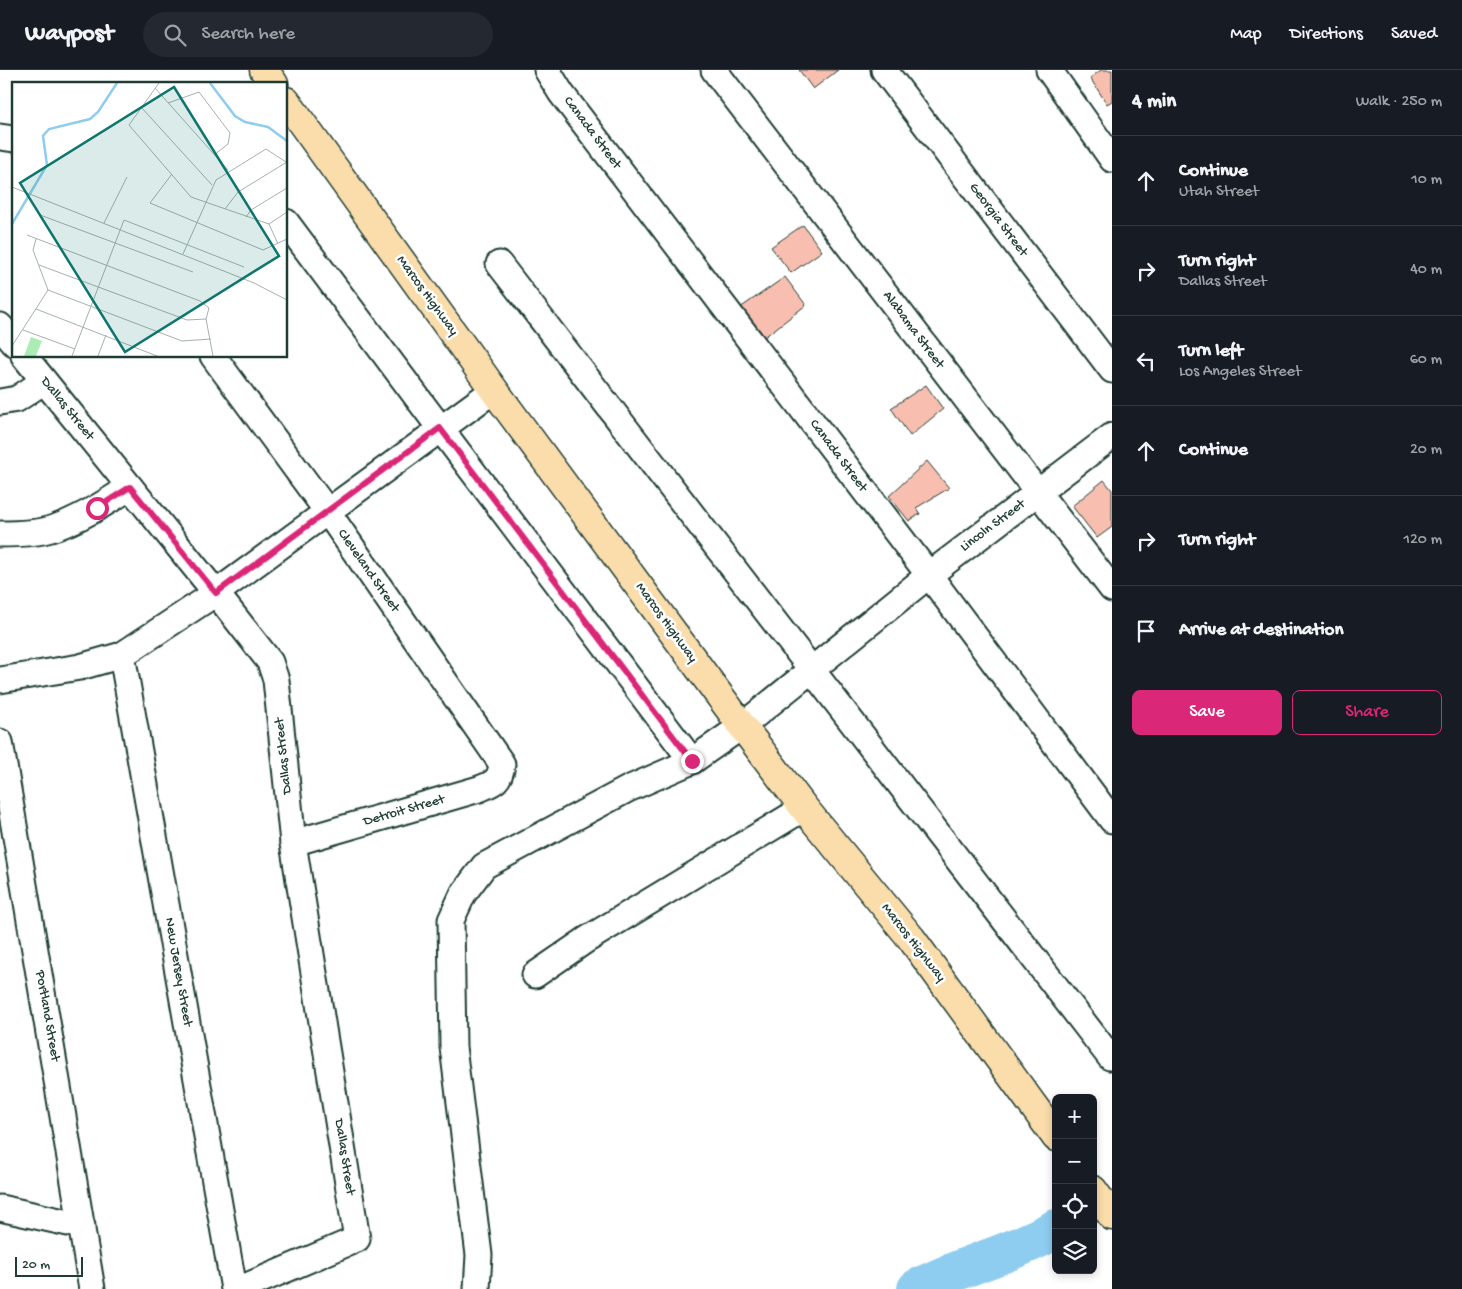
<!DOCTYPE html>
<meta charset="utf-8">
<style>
:root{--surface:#171b24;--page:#242831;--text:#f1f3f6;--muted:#9ea1a6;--line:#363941;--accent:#db2777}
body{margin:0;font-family:"Gochi Hand",sans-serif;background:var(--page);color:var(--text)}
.controls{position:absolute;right:15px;bottom:15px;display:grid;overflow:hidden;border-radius:8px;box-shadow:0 2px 8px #0003}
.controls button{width:45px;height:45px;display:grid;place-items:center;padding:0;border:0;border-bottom:1px solid var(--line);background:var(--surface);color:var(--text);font:25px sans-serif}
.scale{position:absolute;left:15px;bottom:12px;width:68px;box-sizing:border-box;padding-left:5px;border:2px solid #1f3d34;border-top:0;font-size:14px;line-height:18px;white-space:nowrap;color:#1f3d34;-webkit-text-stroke:4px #fff;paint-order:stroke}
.stop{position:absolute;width:15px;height:15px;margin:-11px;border:4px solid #db2777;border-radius:50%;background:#fff}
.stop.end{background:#db2777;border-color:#fff;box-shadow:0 1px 5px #0008}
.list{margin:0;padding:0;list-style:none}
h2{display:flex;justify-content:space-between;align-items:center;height:65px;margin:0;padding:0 20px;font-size:21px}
h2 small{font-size:16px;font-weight:400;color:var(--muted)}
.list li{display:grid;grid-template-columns:32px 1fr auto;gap:15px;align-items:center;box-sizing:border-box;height:90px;padding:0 20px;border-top:1px solid var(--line)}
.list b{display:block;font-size:19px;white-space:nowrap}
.list p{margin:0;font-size:16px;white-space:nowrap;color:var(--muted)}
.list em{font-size:16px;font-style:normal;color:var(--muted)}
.actions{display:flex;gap:10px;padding:15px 20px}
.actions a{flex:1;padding:11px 0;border:1px solid var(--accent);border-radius:8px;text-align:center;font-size:18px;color:var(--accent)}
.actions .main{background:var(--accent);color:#fff}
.icon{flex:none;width:28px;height:28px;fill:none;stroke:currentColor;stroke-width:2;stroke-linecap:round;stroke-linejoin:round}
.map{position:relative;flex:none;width:1112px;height:1219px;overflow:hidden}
header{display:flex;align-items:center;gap:30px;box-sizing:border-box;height:70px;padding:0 25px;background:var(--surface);border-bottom:1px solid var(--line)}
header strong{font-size:24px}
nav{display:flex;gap:28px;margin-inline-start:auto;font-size:18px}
.search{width:350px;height:45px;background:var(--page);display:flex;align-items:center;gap:12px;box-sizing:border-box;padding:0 18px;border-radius:28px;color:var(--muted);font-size:19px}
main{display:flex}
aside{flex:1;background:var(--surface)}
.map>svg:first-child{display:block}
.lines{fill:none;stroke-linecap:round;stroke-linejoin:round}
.river{stroke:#8ecdef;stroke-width:40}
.building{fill:#f8beaf;stroke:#1f3d34}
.minor-casing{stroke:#1f3d34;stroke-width:29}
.major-casing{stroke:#1f3d34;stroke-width:31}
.minor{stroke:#fff;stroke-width:25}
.major{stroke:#fbddab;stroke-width:28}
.route{stroke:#db2777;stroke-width:6}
.labels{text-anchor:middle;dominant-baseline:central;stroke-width:5;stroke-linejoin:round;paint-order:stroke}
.street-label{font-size:14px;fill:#1f3d34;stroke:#fff}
.inset-river{fill:none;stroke:#8ecdef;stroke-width:2.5}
.inset-road{fill:none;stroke:#a5b1ae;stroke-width:1}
.view{fill:#0f766e;fill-opacity:0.15;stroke:#0f766e;stroke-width:2.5}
.inset-edge{fill:none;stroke:#1f3d34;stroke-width:2.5}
</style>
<header>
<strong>Waypost</strong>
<div class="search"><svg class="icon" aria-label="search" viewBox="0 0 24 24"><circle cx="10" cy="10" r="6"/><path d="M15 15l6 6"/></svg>Search here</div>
<nav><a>Map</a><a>Directions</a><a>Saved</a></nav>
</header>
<main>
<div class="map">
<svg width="1112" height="1219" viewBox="0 0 1112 1219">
<rect width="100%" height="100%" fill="#fff"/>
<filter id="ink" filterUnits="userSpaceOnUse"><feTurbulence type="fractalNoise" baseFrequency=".02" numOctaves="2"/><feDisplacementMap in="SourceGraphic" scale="10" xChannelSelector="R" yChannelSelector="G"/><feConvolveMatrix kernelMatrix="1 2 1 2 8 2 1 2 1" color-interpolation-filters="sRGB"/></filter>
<g filter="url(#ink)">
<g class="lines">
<!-- river -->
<path class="river" d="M 917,1219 C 962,1195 1012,1184 1056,1159"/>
</g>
<!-- building -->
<g class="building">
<path d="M 799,0 L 838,0 L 813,19 Z"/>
<path d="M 1101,0 L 1112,0 L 1112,31 L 1107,34 L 1090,8 Z"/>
<path d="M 803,155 L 822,181 L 791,203 L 771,177 Z"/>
<path d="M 785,207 L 806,235 L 762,269 L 740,238 Z"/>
<path d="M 926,315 L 943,339 L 910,366 L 891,338 Z"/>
<path d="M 927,391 L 949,418 L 916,438 L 920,444 L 909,451 L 889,426 Z"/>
<path d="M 1104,410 L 1112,420 L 1112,457 L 1097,468 L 1072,436 Z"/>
</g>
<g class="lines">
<defs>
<g id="minor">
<path d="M 547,0 L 561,23 L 929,505 L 1112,750"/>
<path d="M 714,0 L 1112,519"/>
<path d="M 884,0 L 1112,300"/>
<path d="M 1049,0 L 1112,89"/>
<path d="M 0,67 L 14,69"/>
<path d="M 286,152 L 440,358 L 692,691"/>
<path d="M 499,194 L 1110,987"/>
<path d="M 0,256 L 14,273"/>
<path d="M 24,286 L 216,523 L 270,592 L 276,610 L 293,773 L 357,1169 L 240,1219"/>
<path d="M 213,286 L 327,441 L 502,694 C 500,711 494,713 479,719 L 293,773"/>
<path d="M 0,332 L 17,329 L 44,311"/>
<path d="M 0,464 C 14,464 38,463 51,459 C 79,450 106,433 130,417"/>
<path d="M 122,585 L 234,1219"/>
<path d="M 0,610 L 80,597 L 122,585 L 216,523 L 494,320"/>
<path d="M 0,672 L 92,1219"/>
<path d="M 535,905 L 586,870 L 804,738"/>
<path d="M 0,1138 L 82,1156"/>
<path d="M 477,1219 L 479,1185 L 453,977 L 451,850 L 463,824 L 484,796 L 628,719 L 692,691 L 742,656 L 929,505 L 1112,366"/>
</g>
<g id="major">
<path d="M 264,0 L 274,14"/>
<path d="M 286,31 L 494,320 L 742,656 L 804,738 L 911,868 L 1056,1067"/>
<path d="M 1093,1120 L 1112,1146"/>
</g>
</defs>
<!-- minor casing -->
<use href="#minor" class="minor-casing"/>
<!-- major casing -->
<use href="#major" class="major-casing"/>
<!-- minor -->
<use href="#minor" class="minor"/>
<!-- major -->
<use href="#major" class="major"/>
</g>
</g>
<g class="lines" filter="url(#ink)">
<!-- route -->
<path class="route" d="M 97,438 L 130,417 L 216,523 L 440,358 L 692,691"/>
</g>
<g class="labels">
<!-- street labels -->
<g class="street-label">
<text transform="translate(592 63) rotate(53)">Canada Street</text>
<text transform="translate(998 150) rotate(53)">Georgia Street</text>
<text transform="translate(427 226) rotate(54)">Marcos Highway</text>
<text transform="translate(913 260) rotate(53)">Alabama Street</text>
<text transform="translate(67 339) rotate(51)">Dallas Street</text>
<text transform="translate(838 386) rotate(53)">Canada Street</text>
<text transform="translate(993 456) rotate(-37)">Lincoln Street</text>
<text transform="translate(368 501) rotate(55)">Cleveland Street</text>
<text transform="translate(666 553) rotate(54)">Marcos Highway</text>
<text transform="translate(284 686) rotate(-96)">Dallas Street</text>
<text transform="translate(404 741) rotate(-16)">Detroit Street</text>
<text transform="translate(913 873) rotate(52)">Marcos Highway</text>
<text transform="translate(178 902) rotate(80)">New Jersey Street</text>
<text transform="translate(47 946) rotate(80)">Portland Street</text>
<text transform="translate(344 1087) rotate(81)">Dallas Street</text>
</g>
</g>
<!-- overview -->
<g transform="translate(12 12)">
<rect width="275" height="275" fill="#fff"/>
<path d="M 19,255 L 30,259 L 24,274 L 12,274 Z" fill="#acedb5"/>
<path class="inset-river" d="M 198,1 L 223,34 L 233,40 L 256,45 L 275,59M 0,142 L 35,83 L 31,54 L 37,47 L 78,37 L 86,30 L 105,1"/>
<path class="inset-road" d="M 147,1 L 117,43 L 179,115 L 257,142M 143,6 L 216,88M 156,21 L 187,10 L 218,51 L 216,62 L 202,73M 129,25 L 200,103M 160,92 L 138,121 L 251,168 L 275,157M 0,105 L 242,201 L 275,218M 213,127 L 226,110 L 275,80M 28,133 L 181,190M 234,135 L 239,128 L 275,106M 92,141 L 115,95M 257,142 L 275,130M 257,142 L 266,162M 15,153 L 188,219 L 197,226 L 194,237M 171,172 L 204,98 L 254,67 L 274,80M 27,183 L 175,238 L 194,237 L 201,274M 36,208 L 170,259 L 199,257M 24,227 L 145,274M 11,248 L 63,267M 0,264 L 36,208 L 21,168 L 24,157M 60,274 L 112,138 L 232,185M 86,274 L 94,253"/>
<path class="view" d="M 162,5 L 267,174 L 113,270 L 8,101 Z"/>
<rect width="275" height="275" class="inset-edge"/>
</g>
</svg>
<div class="controls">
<button>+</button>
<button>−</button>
<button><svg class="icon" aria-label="locate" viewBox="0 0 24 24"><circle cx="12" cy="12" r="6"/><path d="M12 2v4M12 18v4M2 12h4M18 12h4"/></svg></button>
<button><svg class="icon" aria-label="layers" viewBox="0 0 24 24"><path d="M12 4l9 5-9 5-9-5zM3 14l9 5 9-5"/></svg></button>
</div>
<div class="scale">20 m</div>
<div class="stop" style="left:97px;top:438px"></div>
<div class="stop end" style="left:692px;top:691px"></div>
</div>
<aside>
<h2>4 min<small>Walk · 250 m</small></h2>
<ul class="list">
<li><svg class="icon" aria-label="ahead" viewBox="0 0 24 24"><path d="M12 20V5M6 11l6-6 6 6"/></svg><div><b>Continue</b><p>Utah Street</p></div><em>10 m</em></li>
<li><svg class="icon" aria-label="right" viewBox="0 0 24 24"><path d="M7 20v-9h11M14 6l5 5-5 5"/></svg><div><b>Turn right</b><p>Dallas Street</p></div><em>40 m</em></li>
<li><svg class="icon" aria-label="left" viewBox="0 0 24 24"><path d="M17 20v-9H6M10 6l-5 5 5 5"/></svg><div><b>Turn left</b><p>Los Angeles Street</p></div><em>60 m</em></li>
<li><svg class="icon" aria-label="ahead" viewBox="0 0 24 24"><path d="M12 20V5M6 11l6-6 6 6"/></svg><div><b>Continue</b></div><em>20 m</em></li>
<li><svg class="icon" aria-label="right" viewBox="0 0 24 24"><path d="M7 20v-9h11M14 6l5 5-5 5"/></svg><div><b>Turn right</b></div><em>120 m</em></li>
<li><svg class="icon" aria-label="arrive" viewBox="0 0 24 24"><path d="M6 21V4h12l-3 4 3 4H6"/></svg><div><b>Arrive at destination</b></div></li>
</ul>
<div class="actions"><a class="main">Save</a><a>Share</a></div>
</aside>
</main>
